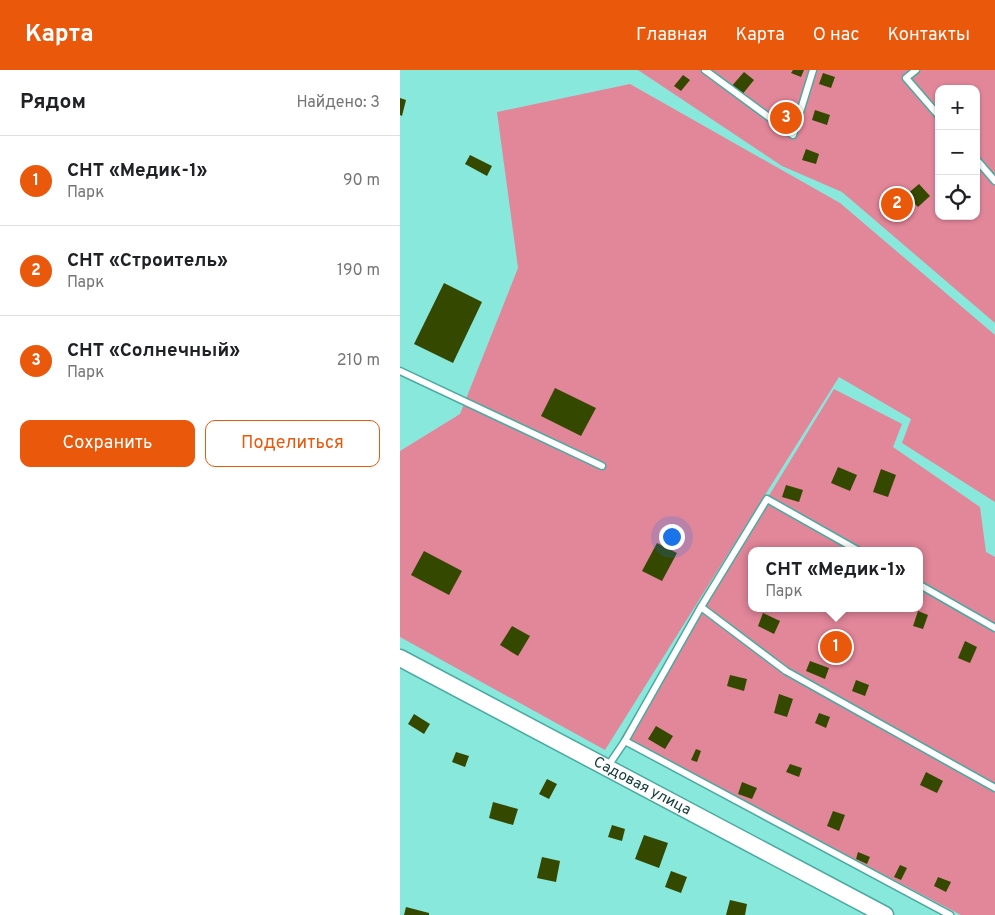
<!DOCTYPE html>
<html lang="ru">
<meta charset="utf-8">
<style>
:root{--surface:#fff;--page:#f6f6f6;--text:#202124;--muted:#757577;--line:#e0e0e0;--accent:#ea580c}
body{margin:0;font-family:Overpass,sans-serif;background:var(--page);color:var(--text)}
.controls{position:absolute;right:15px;top:15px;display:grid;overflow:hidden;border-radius:10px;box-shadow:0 1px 4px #0004}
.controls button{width:45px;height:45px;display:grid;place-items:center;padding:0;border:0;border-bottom:1px solid var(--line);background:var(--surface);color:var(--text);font:25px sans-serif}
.you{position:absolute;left:271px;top:466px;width:18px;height:18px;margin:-12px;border:4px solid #fff;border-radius:50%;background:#1a73e8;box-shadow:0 0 0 8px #1a73e833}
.badge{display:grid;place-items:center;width:32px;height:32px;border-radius:50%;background:var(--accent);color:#fff;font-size:16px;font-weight:700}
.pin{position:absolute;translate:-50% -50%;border:2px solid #fff;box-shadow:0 1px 5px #0006}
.popup{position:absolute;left:348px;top:477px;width:175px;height:65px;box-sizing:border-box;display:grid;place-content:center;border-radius:10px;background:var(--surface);filter:drop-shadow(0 1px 4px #0005);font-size:16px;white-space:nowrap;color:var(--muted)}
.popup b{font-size:19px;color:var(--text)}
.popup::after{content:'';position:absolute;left:50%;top:100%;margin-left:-10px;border:10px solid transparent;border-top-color:var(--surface)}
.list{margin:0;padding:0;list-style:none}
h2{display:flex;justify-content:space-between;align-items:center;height:65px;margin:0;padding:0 20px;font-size:21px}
h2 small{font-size:16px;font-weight:400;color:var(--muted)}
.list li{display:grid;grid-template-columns:32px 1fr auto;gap:15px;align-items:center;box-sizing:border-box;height:90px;padding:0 20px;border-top:1px solid var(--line)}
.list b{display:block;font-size:19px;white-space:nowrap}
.list p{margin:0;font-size:16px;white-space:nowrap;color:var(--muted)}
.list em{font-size:16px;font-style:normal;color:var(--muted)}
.actions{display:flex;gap:10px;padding:15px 20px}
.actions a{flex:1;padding:11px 0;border:1px solid var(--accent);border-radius:10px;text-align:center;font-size:18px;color:var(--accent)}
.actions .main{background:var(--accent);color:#fff}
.icon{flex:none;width:28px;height:28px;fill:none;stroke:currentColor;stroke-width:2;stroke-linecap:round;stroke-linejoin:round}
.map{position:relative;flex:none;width:595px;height:845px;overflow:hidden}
header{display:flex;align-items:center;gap:30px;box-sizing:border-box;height:70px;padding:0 25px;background:var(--accent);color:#fff}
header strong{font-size:24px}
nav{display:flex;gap:28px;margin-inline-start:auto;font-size:18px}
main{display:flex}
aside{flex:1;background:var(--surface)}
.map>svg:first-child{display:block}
.green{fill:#e2869a;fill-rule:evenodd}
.building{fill:#344800}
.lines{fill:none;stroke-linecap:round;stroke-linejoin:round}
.service-casing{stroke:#4aaaa0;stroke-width:9}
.tertiary-casing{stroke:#4aaaa0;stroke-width:19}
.service{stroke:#fff;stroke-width:6}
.tertiary{stroke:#fff;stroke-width:16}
.labels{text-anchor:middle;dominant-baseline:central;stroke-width:5;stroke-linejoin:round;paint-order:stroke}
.street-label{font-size:15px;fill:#103a35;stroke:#89e8dc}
</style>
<header>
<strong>Карта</strong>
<nav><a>Главная</a><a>Карта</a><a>О нас</a><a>Контакты</a></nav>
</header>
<main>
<aside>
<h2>Рядом<small>Найдено: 3</small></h2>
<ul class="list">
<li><span class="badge">1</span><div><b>СНТ «Медик-1»</b><p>Парк</p></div><em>90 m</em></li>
<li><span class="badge">2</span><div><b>СНТ «Строитель»</b><p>Парк</p></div><em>190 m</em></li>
<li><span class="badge">3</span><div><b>СНТ «Солнечный»</b><p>Парк</p></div><em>210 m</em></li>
</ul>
<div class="actions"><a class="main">Сохранить</a><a>Поделиться</a></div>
</aside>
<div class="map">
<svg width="595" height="845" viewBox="0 0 595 845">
<rect width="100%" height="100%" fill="#89e8dc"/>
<!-- green -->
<g class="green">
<path d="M 238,0 L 595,0 L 595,253 L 442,122 L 382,96 ZM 539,19 L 576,19 L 576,146 L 539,146 Z"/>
<path d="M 230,14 L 440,133 L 595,265 L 595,432 L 502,373 L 511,349 L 439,307 L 205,680 L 0,567 L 0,381 L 60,344 L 118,198 L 97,42 Z"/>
<path d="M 434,319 L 502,354 L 493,377 L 580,437 L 586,482 L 595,487 L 595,845 L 561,845 L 221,668 ZM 352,481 L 520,481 L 520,538 L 352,538 Z"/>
</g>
<!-- building -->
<g class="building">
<path d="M 393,0 L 404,0 L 401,7 L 391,3 Z"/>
<path d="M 344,2 L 354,10 L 341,26 L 330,18 Z"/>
<path d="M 423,3 L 435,7 L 431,18 L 419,14 Z"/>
<path d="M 283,5 L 290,10 L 281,21 L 274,16 Z"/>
<path d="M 0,28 L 6,30 L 2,46 L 0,45 Z"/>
<path d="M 384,38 L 392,42 L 387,53 L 379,50 Z"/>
<path d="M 415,40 L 430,45 L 427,55 L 412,50 Z"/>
<path d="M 406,79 L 419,84 L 416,94 L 402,90 Z"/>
<path d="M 70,85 L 92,96 L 87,106 L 65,94 Z"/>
<path d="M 519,114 L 530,126 L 518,137 L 506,125 Z"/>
<path d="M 44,213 L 82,232 L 53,293 L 14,274 Z"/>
<path d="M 155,318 L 196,338 L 181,366 L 141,346 Z"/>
<path d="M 438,397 L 457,405 L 450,421 L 431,413 Z"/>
<path d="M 481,399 L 496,405 L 488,427 L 473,422 Z"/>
<path d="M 386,415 L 403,420 L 399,432 L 382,427 Z"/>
<path d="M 257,473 L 277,483 L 262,511 L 242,501 Z"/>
<path d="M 24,481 L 62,501 L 49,525 L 11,505 Z"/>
<path d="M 518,541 L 528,545 L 523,559 L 513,556 Z"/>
<path d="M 363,543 L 380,551 L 374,564 L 358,556 Z"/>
<path d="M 112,556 L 130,566 L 118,586 L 100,575 Z"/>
<path d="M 565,571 L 577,577 L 570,593 L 558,588 Z"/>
<path d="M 410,591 L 429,598 L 425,609 L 406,601 Z"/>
<path d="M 330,605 L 347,609 L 344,621 L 327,616 Z"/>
<path d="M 456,610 L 469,615 L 465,626 L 452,621 Z"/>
<path d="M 379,624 L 393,629 L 387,647 L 374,643 Z"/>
<path d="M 419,643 L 430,647 L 426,658 L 415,653 Z"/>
<path d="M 14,644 L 30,654 L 24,664 L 8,654 Z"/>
<path d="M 256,656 L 273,666 L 265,679 L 248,669 Z"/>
<path d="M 296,679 L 301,681 L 297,692 L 291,690 Z"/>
<path d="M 56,682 L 69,686 L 65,697 L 52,692 Z"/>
<path d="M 390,694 L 402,698 L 399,707 L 386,702 Z"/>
<path d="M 526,702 L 543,711 L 537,723 L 520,715 Z"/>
<path d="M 147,709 L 157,714 L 149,729 L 139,724 Z"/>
<path d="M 342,712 L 357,718 L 352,729 L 338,724 Z"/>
<path d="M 93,732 L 118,739 L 113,755 L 89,748 Z"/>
<path d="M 433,741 L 445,745 L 439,761 L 427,756 Z"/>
<path d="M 212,755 L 225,759 L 222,771 L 208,767 Z"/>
<path d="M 244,765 L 268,773 L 259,798 L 235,789 Z"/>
<path d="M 458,782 L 470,787 L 467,794 L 456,789 Z"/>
<path d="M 142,787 L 160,791 L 156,812 L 137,808 Z"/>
<path d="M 500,795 L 507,798 L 501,810 L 494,807 Z"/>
<path d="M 271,801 L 287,807 L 281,823 L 265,817 Z"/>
<path d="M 538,807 L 551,812 L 546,822 L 534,816 Z"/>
<path d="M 330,830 L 347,834 L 345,845 L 326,845 Z"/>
<path d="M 6,837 L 29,843 L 29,845 L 4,845 Z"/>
</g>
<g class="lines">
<defs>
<g id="service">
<path d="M 305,0 L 393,65 L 413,0"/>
<path d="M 516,0 L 506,8 L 539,46"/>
<path d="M 576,89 L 595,111"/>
<path d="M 0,301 L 202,396"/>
<path d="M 520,515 L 595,558"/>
<path d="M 301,537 L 386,601 L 595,718"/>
<path d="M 225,671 L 301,537 L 367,429 L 459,481"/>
<path d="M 208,696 L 225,671 L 550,845"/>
</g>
<g id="tertiary">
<path id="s1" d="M 0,588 L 485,845"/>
</g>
</defs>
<!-- service casing -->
<use href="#service" class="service-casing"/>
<!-- tertiary casing -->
<use href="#tertiary" class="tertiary-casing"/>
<!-- service -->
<use href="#service" class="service"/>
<!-- tertiary -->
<use href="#tertiary" class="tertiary"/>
</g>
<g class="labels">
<!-- street labels -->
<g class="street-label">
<text stroke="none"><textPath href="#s1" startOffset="274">Садовая улица</textPath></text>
</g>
</g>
</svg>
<div class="controls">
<button>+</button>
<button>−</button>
<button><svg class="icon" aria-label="locate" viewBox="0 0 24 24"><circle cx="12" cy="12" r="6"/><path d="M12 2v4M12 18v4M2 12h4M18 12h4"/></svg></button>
</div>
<div class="you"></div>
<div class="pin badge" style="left:436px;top:577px">1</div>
<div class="popup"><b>СНТ «Медик-1»</b>Парк</div>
<div class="pin badge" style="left:497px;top:134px">2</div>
<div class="pin badge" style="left:386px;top:48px">3</div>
</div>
</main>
